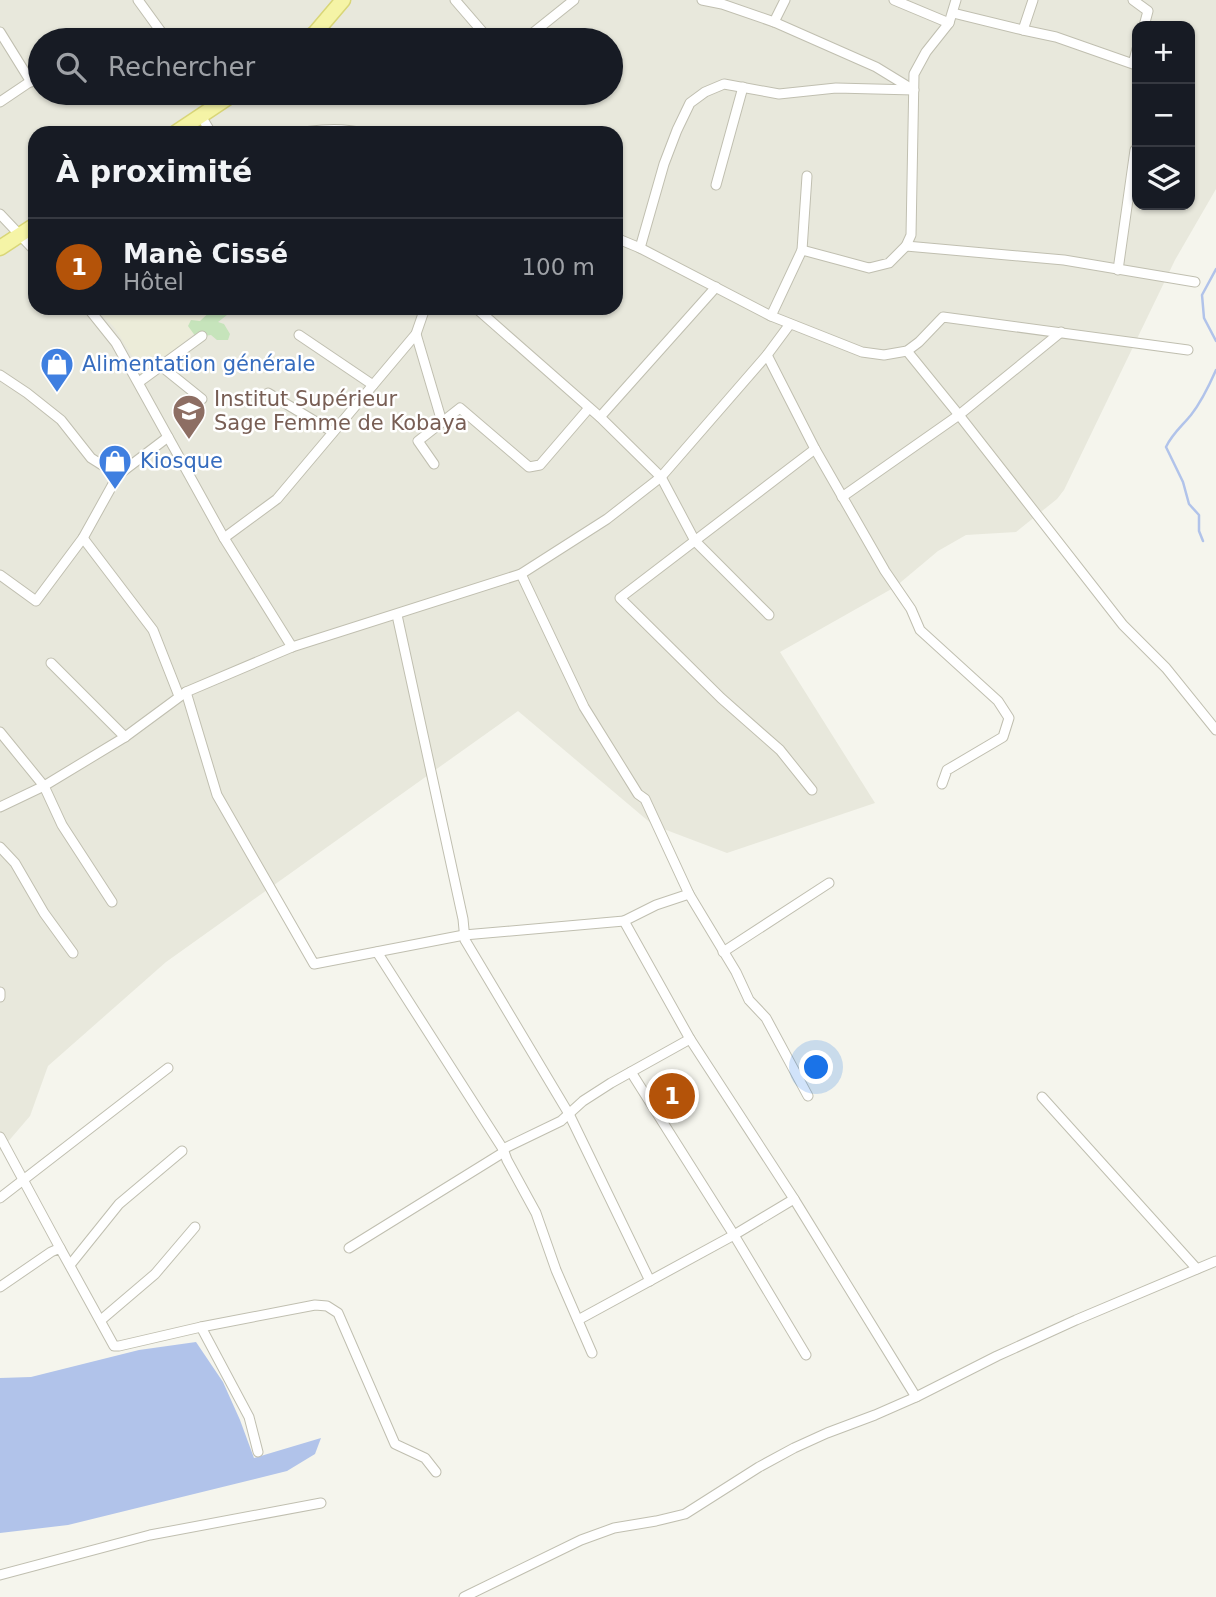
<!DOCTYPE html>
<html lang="fr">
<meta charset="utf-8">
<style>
:root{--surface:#171b24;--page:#20242c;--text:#f1f3f6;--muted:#9ea1a6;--line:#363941;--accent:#b45309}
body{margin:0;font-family:"DejaVu Sans",sans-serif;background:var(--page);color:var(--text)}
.controls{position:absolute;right:21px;top:21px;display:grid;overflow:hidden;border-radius:14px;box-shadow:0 2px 5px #0004}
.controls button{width:63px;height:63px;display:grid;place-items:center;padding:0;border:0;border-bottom:2px solid var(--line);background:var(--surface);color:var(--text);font:35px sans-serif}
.you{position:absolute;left:817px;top:1068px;width:24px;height:24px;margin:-18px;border:5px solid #fff;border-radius:50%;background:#1a73e8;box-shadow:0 0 0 10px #1a73e833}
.badge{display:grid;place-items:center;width:46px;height:46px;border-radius:50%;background:var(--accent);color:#fff;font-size:23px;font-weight:700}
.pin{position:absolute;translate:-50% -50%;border:4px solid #fff;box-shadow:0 2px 7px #0006}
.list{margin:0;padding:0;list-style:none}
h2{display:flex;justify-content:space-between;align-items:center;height:91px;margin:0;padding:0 28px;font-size:30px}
h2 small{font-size:23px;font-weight:400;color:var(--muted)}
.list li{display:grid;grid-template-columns:46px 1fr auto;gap:21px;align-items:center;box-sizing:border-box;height:98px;padding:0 28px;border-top:2px solid var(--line)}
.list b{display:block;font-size:26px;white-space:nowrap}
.list p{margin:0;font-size:23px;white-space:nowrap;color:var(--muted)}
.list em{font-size:23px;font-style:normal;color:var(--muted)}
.icon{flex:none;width:38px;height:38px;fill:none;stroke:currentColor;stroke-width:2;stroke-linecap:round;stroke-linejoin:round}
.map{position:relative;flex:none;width:1216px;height:1597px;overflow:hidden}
.search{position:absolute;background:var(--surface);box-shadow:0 2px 5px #0004;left:28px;top:28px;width:595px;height:77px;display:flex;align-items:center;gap:18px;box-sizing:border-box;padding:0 24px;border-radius:38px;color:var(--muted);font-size:26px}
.panel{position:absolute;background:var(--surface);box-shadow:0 2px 5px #0004;left:28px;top:126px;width:595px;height:189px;border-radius:21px}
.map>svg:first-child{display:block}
.residential{fill:#e8e8dc;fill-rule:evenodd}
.education{fill:#ececd9}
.green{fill:#c6e4bb}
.water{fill:#b1c3ea}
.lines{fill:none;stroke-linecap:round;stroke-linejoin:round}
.stream{stroke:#b1c3ea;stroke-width:2.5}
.street-casing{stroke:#c0bfb0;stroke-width:11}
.primary-casing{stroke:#d9d677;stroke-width:17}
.street{stroke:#fff;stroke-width:9}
.primary{stroke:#f5f4a6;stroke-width:14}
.labels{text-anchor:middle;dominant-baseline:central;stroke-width:5;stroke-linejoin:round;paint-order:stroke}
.shop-label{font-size:21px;fill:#366cbe;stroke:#fff;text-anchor:start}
.education-label{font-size:21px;fill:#785e54;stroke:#fff;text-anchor:start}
</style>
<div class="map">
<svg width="1216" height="1597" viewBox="0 0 1216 1597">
<rect width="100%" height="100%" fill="#f5f5ed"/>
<!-- residential -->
<path class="residential" d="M 0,0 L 1216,0 L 1216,189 L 1175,260 L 1064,490 L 1057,499 L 1016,532 L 966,535 L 938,551 L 895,587 L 780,652 L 875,803 L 727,853 L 653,825 L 518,711 L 166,962 L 48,1066 L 30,1116 L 0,1151 ZM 1137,26 L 1190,26 L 1190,205 L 1137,205 ZM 40,40 L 611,40 L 611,93 L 40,93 ZM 35,133 L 616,133 L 616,308 L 35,308 Z"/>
<!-- education -->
<path class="education" d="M 95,308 L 226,308 L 174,350 L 141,370 L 114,327 Z"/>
<!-- green -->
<path class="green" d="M 214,308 L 229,308 L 227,315 L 218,322 L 224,324 L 230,334 L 228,340 L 217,340 L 211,335 L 196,337 L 188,326 L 191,320 L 200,321 Z"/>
<!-- water -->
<path class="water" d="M 196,1342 L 223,1382 L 240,1420 L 254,1458 L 321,1438 L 315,1454 L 287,1471 L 68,1525 L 0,1533 L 0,1378 L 31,1377 L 139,1350 Z"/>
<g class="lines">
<!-- stream -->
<g class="stream">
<path d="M 1216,269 L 1202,295 L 1204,318 L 1216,341"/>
<path d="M 1203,541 L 1199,531 L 1199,515 L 1189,504 L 1183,482 L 1166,447 C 1172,434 1182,426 1191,415 C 1202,401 1209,386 1216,370"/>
</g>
<defs>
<g id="street">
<path d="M 138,0 L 167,40"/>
<path d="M 455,0 L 487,37 L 503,40"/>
<path d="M 702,0 L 722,4 L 774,22 L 876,67 L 912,89"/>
<path d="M 894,0 L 949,23"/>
<path d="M 1133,0 L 1148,11 L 1144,26"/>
<path d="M 953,13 L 1023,30 L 1056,37 L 1133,64 L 1137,49"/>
<path d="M 774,22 L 785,0"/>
<path d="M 1023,30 L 1033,0"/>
<path d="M 0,32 L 31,82"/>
<path d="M 524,40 L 574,0"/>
<path d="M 206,93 L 216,106"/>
<path d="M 566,93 L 568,94"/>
<path d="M 0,102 L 40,75"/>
<path d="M 201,116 L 210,131 L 230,133"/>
<path d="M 296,133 C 317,130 341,127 361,133"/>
<path d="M 716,185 L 743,87"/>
<path d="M 0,214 L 35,251"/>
<path d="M 616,238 L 640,248 L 771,316 L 862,352 L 884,355 L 907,351 L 919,342 L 943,317 L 1188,350"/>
<path d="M 906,246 L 1064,260 L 1195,282"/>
<path d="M 640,248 L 664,164 L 677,130 L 690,103 L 705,92 L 724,84 L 779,94 L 836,88 L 914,90"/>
<path d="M 802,250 L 869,268 L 889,263 L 906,246 L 911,235 L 914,74 L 926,52 L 949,23 L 956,0"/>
<path d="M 1118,270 L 1135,150"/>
<path d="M 88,308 L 116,343 L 224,538 L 292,647"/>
<path d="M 476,308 L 600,417 L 661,477 L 695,541 L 769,615"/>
<path d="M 771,316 L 802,250 L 807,176"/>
<path d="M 416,334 L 442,422"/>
<path d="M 299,335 L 373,385"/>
<path d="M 907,351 L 959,415 L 1123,625 L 1166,668 L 1216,730"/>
<path d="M 767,355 L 815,449 L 885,571 L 911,609 L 920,630 L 998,701 L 1009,718 L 1003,737 L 947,770 L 942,784"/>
<path d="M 161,366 L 202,399"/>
<path d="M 0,375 L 27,393 L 61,420 L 91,458 L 118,475"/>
<path d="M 139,382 L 202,336"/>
<path d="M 268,393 L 333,432"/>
<path d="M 600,417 L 716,287"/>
<path d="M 434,464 L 418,441 L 460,408 L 529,467 L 540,465 L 589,408"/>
<path d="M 842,497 L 959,415 L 1061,332"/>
<path d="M 83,538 L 153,630 L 179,696"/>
<path d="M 224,538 L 277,499 L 416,334 L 425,308"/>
<path d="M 521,574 L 584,707 L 638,794 L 645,799 L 689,894 L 736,972 L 749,1000 L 766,1018 L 808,1096"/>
<path d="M 0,575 L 36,601 L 83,538 L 118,475 L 168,437"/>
<path d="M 397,615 L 463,919 L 465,940 L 569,1114 L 650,1281"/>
<path d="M 51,663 L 125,737"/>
<path d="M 186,692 L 217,795 L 314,964 L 464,935 L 624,921"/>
<path d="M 0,732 L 44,786 L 62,825 L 112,902"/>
<path d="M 812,790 L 780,750 L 721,698 L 620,598 L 815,449"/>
<path d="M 0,807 L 44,786 L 125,737 L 186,692 L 292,647 L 521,574 L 607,519 L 661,477 L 767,355 L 790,324"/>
<path d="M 0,847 L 15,863 L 44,913 L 73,953"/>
<path d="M 377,952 L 503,1149"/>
<path d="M 723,952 L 829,883"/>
<path d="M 0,992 L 0,997"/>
<path d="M 690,1039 L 794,1199 L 916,1397"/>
<path d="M 631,1072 L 734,1235 L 806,1355"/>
<path d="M 1042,1097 L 1197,1269"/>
<path d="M 0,1137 L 60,1248"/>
<path d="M 0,1198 L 168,1068"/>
<path d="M 349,1248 L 504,1152"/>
<path d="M 70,1265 L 119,1204 L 182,1151"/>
<path d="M 0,1287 L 51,1252 L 60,1248 L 114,1346 L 119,1346 L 201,1327 L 315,1305 L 327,1306 L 338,1313 L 395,1444 L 425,1458 L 436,1472"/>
<path d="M 101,1320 L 155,1274 L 195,1227"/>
<path d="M 578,1320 L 734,1235 L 794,1199"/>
<path d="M 201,1327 L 249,1417 L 258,1452"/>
<path d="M 592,1353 L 556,1270 L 536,1213 L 507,1160 L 503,1149 L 561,1121 L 583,1101 L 611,1083 L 690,1039 L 624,921 L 656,905 L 689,894"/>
<path d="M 0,1575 L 150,1535 L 321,1503"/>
<path d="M 464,1597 L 581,1540 L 614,1528 L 656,1521 L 685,1514 L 759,1467 L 794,1448 L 827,1433 L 875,1415 L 916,1397 L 997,1356 L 1076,1320 L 1216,1261"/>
</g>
<g id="primary">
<path d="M 306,40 L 315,33 L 343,0"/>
<path d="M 175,133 L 235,93"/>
<path d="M 0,248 L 35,225"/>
</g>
</defs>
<!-- street casing -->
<use href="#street" class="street-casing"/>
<!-- primary casing -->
<use href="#primary" class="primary-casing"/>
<!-- street -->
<use href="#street" class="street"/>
<!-- primary -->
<use href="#primary" class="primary"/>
</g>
<!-- icons -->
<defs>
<symbol id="shop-pin" viewBox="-11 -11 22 30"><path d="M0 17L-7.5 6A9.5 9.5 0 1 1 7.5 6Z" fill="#3f7fe0" stroke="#fff"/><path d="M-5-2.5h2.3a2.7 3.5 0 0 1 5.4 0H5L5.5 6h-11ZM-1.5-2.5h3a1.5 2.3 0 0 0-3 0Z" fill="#fff"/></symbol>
<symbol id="university-pin" viewBox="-11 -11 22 30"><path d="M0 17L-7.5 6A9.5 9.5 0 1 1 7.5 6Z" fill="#8d6e63" stroke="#fff"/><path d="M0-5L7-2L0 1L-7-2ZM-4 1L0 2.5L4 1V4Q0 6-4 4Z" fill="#fff"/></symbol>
</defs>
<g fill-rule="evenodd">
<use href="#shop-pin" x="38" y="345" width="38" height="52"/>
<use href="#university-pin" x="170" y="392" width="38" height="52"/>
<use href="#shop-pin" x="96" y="442" width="38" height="52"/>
</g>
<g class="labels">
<!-- shop labels -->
<g class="shop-label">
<text x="82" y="364">Alimentation générale</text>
<text x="140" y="461">Kiosque</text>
</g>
<!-- education labels -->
<g class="education-label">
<text x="214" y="399">Institut Supérieur<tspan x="214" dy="24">Sage Femme de Kobaya</tspan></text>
</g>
</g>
</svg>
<div class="controls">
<button>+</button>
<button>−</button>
<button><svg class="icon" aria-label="layers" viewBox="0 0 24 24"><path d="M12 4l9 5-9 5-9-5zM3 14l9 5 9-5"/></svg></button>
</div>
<div class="you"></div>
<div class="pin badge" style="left:672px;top:1096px">1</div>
<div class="search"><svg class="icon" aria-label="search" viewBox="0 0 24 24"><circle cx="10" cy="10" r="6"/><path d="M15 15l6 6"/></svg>Rechercher</div>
<section class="panel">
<h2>À proximité<small></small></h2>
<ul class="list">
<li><span class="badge">1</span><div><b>Manè Cissé</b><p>Hôtel</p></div><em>100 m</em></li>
</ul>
</section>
</div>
